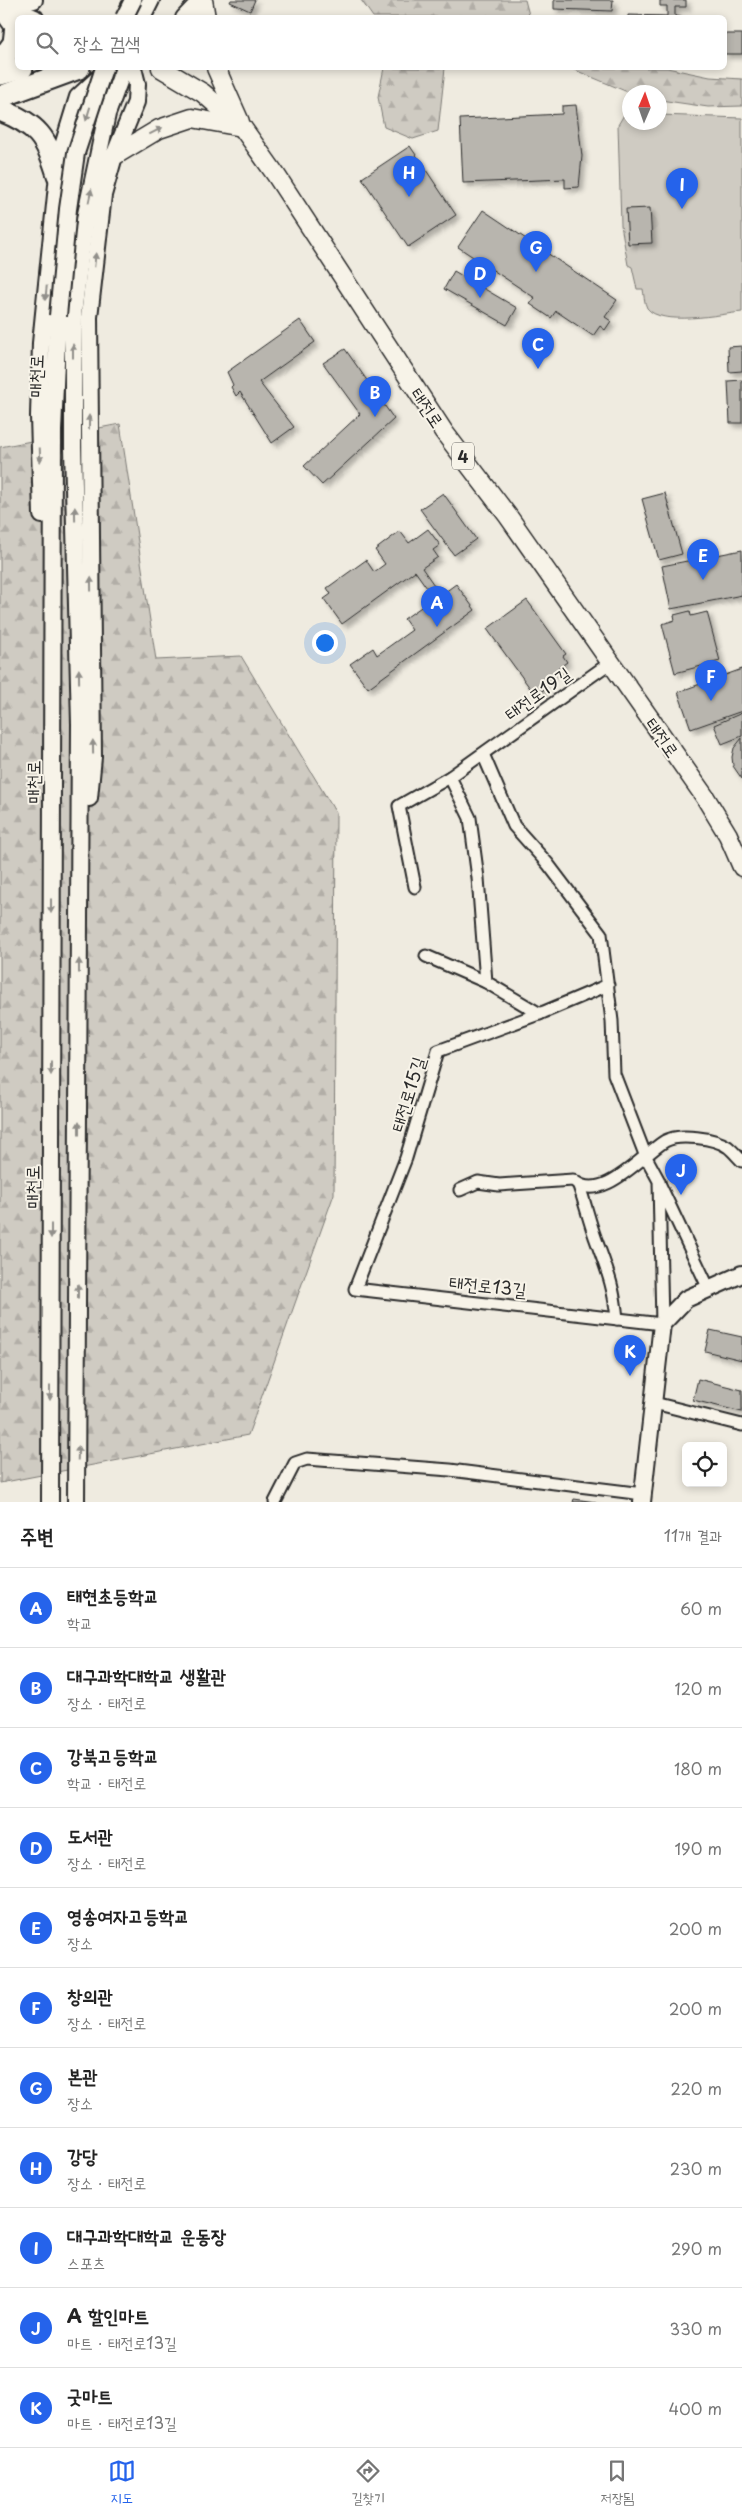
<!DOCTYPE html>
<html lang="ko">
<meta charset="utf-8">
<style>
:root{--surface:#fff;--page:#f6f6f6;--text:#222;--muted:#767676;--line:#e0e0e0;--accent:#2563eb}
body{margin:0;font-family:"Playpen Sans","Poor Story",sans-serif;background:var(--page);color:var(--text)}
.controls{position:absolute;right:15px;bottom:15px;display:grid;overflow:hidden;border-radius:8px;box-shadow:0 2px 8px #0003}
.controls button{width:45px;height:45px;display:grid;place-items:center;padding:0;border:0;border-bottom:1px solid var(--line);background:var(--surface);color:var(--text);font:25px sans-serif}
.compass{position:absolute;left:622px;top:85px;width:45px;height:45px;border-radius:50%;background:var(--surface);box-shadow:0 2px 8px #0003;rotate:2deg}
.you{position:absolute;left:324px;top:642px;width:18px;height:18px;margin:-12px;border:4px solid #fff;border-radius:50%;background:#1a73e8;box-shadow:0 0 0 8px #1a73e833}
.badge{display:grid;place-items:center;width:32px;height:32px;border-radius:50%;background:var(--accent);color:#fff;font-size:16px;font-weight:700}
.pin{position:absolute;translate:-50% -41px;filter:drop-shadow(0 1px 2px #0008)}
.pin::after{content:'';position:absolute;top:26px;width:18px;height:15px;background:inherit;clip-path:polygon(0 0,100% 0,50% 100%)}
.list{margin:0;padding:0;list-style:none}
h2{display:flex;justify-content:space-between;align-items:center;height:65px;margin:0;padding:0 20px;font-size:21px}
h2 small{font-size:16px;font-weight:400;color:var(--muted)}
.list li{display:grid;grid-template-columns:32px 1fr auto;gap:15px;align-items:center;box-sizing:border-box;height:80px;padding:0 20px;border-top:1px solid var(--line)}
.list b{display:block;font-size:19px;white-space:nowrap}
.list p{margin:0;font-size:16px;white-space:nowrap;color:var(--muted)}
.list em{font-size:16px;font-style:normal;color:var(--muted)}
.icon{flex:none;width:28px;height:28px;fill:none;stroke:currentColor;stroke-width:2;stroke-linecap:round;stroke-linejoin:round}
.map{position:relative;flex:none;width:742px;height:1502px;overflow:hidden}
.search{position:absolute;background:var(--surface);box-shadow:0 2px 8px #0003;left:15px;right:15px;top:15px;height:55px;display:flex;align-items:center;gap:12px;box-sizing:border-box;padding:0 18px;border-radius:8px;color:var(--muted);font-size:19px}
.sheet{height:945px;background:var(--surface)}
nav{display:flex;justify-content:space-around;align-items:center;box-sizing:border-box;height:70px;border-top:1px solid var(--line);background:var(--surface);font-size:14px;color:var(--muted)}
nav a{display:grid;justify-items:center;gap:2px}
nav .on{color:var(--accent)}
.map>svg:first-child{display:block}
.green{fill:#cfcbc2;stroke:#7d7b76}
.forest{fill:url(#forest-firs);stroke:#7d7b76}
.building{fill:#b8b5ae;stroke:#2b2b2b;filter:url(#shadow)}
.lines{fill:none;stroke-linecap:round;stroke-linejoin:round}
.street-casing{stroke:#2b2b2b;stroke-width:15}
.secondary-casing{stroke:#2b2b2b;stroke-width:20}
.primary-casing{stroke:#2b2b2b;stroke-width:21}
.highway-casing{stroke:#2b2b2b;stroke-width:25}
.street{stroke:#f7f3e8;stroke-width:11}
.secondary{stroke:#f7f3e8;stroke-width:16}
.primary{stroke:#f7f3e8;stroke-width:18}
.highway{stroke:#f7f3e8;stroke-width:21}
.secondary-bridge-casing{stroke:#2b2b2b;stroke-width:20;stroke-linecap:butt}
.secondary-bridge{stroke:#f7f3e8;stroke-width:16}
.oneway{fill:#918f8a}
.labels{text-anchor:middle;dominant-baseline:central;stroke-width:4;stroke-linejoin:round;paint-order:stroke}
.shield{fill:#f7f3e8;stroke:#686764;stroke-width:1}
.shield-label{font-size:16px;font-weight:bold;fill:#2b2b2b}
.street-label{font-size:18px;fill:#2b2b2b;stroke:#f7f3e8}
</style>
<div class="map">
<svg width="742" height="1502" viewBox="0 0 742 1502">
<defs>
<pattern id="forest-firs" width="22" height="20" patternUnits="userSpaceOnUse" patternTransform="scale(1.25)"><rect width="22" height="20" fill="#cfcbc2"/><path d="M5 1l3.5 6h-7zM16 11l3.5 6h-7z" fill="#b2aea7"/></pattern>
<filter id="shadow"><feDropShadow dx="4" dy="4" stdDeviation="2.5" flood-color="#0004"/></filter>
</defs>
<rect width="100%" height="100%" fill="#efebe0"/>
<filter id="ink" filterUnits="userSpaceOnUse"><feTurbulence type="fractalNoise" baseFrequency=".02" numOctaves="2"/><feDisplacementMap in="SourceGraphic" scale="10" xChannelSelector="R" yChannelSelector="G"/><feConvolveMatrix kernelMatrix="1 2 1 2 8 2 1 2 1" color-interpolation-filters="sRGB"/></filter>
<g filter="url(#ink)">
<!-- green -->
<path class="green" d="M 625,113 L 629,113 L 630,122 L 660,122 L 660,115 L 742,118 L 742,312 C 721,314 661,327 647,308 C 644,302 644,295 643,289 L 637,289 L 632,267 L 628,265 L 621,225 L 618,125 Z"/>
<!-- forest -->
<g class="forest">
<path d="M 361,0 L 525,0 L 529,15 L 533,17 L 373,17 Z"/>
<path d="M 384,68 L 445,68 L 438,131 L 413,139 L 384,127 L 378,97 Z"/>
<path d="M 570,68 L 667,68 L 710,77 L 742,79 L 742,106 L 708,107 L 660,100 L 660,92 L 630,93 Z"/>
<path d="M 120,424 L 156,660 L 241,656 L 336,813 L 334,1194 L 248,1435 L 0,1483 L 0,447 Z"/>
</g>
<!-- building -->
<g class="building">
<path d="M 231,0 L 255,0 L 250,11 L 230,2 Z"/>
<path d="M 554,0 L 613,0 L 612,11 L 554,9 Z"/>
<path d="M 660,0 L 686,0 L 686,7 L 675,7 L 675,16 L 685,18 L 628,18 L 628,15 L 667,16 L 667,6 L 660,6 Z"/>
<rect x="724" y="34" width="18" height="20"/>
<path d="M 576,105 L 582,156 L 579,187 L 565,188 L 565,179 L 463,183 L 460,119 L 562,114 L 562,106 Z"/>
<path d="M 410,146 L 456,215 L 408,247 L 362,178 Z"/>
<path d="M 650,208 L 652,243 L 628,244 L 626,209 Z"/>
<path d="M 483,210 L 617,300 L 605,317 L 611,321 L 605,330 L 600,326 L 593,336 L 556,311 L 551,318 L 530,304 L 535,298 L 458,247 Z"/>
<path d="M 454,271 L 517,308 L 507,325 L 444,289 Z"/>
<path d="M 300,320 L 315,342 L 259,382 L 294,427 L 272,443 L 240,392 L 236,396 L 231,387 L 233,385 L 227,372 Z"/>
<path d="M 742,346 L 742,371 L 729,372 L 728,347 Z"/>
<path d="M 345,349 L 394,419 L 322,485 L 304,466 L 360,414 L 323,363 Z"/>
<path d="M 742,380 L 742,423 L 730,423 L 728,381 Z"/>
<path d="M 443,493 L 476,539 L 454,555 L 420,509 Z"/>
<path d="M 665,493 L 682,554 L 659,560 L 642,499 Z"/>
<path d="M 428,529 L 440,545 L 433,550 L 438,557 L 422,568 L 441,595 L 456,584 L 475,610 L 368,688 L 350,664 L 373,648 L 377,655 L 412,630 L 404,619 L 434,598 L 415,571 L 342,624 L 324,599 L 331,594 L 327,588 L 366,560 L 374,572 L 385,564 L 375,550 L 400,531 L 409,543 Z"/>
<path d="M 742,550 L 742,595 L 671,609 L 662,566 Z"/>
<path d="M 527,600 L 566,654 L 563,656 L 567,662 L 540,682 L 545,689 L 535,695 L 487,629 Z"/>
<path d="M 690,611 L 691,616 L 707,612 L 720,661 L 675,673 L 662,624 L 675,620 L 674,615 Z"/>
<path d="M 742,669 L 742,711 L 691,729 L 678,692 Z"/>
<path d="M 742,713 L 742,736 L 722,744 L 714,725 Z"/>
<path d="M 742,738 L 742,779 L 733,766 L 732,757 L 734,748 Z"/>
<path d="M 710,1330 L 742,1337 L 742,1360 L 705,1351 Z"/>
<path d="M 698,1379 L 742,1390 L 742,1412 L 693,1400 Z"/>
<path d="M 574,1499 L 596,1502 L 573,1502 Z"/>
</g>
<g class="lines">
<defs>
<g id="street">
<path d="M 483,754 L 514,826 L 548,864 L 601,934 L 612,1021 L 614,1074 L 646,1157 L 659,1181 L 662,1324 L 355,1289 L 406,1158 L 438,1051 L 544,1012 L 608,985"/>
<path d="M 450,777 L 470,818 L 478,878 L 486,982"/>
<path d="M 415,887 L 399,806 L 450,777 L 611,662"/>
<path d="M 426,956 L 486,982 L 540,1014"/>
<path d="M 660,1185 L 709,1289"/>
<path d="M 579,1186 C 585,1203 589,1220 595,1237 C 606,1268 614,1285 617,1319"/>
<path d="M 460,1190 L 478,1182 L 499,1185 L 573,1180 C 601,1206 643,1154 665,1141 C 679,1133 715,1138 728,1147 C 733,1151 737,1156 742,1161"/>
<path d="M 654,1403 L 742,1425"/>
<path d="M 275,1502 L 295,1463 L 307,1459 L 450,1470 L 643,1494"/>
</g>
<g id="secondary">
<path d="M 0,3 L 35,18"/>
<path d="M 4,3 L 34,0"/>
<path d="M 142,18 L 151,0"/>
<path d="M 184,18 L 201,0"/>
<path d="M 42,515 L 39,416 L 41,343 L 58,175 L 63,146 L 78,97 L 105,72"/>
<path d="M 89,798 L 93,757 L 89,317 L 103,195 L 114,156 L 136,102 L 137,84 L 133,68"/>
<path d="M 50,1502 L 53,431 L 58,316"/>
<path d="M 76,1502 L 80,724 L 73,447 L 73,314 L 85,219 L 107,114 L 124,68"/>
<path d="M 642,1502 L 662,1324 L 686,1299 L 742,1274"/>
</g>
<g id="primary">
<path d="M 203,0 L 206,18"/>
<path d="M 161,68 L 203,93 L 242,127 L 276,175 L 444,432 L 508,516 L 705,797 L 728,835 L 742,867"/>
<path d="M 216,68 L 240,122"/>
<path d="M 114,156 L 159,129 L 192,118 L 242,127"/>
</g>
<g id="highway">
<path d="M 0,4 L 16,26 L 14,43 L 0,62"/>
<path d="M 0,74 L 22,68"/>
<path d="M 0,97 L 79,68"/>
<path d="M 0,110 C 37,124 47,138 58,175"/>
</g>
</defs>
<!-- street casing -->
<use href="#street" class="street-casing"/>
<!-- secondary casing -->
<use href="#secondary" class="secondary-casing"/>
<!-- primary casing -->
<use href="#primary" class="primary-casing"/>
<!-- highway casing -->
<use href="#highway" class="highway-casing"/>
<!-- street -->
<use href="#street" class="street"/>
<!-- secondary -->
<use href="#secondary" class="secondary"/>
<!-- primary -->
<use href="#primary" class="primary"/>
<!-- highway -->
<use href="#highway" class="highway"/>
<defs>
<g id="secondary-bridge">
<path d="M 124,18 L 133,0"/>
<path d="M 58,316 L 68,209 L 76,153 L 104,68"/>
</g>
</defs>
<!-- secondary-bridge casing -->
<use href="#secondary-bridge" class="secondary-bridge-casing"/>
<!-- secondary-bridge -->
<use href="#secondary-bridge" class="secondary-bridge"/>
</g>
<!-- one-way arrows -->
<defs><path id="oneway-solid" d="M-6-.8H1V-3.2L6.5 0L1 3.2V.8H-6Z" transform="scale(1.25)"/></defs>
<g class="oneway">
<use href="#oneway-solid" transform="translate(88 114) rotate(107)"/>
<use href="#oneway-solid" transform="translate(156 131) rotate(-27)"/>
<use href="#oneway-solid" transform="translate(90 196) rotate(-78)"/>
<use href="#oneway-solid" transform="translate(95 260) rotate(-84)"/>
<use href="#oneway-solid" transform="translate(46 293) rotate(96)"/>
<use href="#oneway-solid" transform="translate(73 351) rotate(-90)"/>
<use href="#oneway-solid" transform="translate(89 422) rotate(-90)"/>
<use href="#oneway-solid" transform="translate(40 455) rotate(88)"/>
<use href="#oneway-solid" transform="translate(75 514) rotate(-91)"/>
<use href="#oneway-solid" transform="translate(91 584) rotate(-91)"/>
<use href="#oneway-solid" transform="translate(79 676) rotate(-91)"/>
<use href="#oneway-solid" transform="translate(93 747) rotate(-91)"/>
<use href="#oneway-solid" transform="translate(51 906) rotate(90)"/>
<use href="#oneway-solid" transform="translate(79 966) rotate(-90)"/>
<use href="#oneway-solid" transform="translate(51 1068) rotate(90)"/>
<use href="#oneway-solid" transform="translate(79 1128) rotate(-90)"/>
<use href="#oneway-solid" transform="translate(51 1231) rotate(90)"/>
<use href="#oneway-solid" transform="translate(78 1291) rotate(-90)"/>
<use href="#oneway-solid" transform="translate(50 1393) rotate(90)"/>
<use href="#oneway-solid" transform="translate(78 1453) rotate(-88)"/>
</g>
</g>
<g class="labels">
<!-- shield labels -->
<rect class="shield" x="452" y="442.5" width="22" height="27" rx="4"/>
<g class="shield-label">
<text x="463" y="456">4</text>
</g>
<!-- street labels -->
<g class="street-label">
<text transform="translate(35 376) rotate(-88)">매천로</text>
<text transform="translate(428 407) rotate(56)">태전로</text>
<text transform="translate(537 693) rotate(-36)">태전로19길</text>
<text transform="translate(663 737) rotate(55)">태전로</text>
<text transform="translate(32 782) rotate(-90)">매천로</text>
<text transform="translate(407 1094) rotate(-73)">태전로15길</text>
<text transform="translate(31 1187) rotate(-90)">매천로</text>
<text transform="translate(488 1285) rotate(6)">태전로13길</text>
</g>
</g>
</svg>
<div class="controls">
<button><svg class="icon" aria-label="locate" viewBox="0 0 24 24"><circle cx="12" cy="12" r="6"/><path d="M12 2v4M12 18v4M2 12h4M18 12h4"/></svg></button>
</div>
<svg class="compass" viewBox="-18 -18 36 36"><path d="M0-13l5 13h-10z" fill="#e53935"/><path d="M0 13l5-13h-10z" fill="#767676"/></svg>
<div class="you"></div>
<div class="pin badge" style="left:437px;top:627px">A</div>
<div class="pin badge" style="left:375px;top:417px">B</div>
<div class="pin badge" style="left:538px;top:369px">C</div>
<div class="pin badge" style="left:480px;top:298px">D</div>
<div class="pin badge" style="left:703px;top:580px">E</div>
<div class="pin badge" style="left:711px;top:701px">F</div>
<div class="pin badge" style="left:536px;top:272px">G</div>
<div class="pin badge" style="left:409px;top:197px">H</div>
<div class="pin badge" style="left:682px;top:209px">I</div>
<div class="pin badge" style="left:681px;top:1195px">J</div>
<div class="pin badge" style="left:630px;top:1376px">K</div>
<div class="search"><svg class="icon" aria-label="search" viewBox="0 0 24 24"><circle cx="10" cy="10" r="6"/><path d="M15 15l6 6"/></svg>장소 검색</div>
</div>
<section class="sheet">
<h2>주변<small>11개 결과</small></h2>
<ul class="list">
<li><span class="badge">A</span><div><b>태현초등학교</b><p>학교</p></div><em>60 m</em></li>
<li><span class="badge">B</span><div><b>대구과학대학교 생활관</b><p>장소 · 태전로</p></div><em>120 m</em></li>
<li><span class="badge">C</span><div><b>강북고등학교</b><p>학교 · 태전로</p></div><em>180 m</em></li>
<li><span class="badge">D</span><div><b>도서관</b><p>장소 · 태전로</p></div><em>190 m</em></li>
<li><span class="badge">E</span><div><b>영송여자고등학교</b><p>장소</p></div><em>200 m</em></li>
<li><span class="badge">F</span><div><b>창의관</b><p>장소 · 태전로</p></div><em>200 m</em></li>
<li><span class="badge">G</span><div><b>본관</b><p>장소</p></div><em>220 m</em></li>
<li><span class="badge">H</span><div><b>강당</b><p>장소 · 태전로</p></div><em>230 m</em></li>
<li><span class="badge">I</span><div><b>대구과학대학교 운동장</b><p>스포츠</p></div><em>290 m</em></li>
<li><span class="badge">J</span><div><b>A 할인마트</b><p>마트 · 태전로13길</p></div><em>330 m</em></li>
<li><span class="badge">K</span><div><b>굿마트</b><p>마트 · 태전로13길</p></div><em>400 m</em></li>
</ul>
</section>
<nav>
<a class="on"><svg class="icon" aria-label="map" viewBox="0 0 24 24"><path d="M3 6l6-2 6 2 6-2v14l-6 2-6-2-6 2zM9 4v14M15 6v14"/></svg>지도</a>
<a><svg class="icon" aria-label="directions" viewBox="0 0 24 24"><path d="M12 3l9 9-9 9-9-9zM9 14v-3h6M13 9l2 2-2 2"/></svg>길찾기</a>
<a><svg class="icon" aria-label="saved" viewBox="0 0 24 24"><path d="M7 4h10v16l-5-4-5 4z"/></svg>저장됨</a>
</nav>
